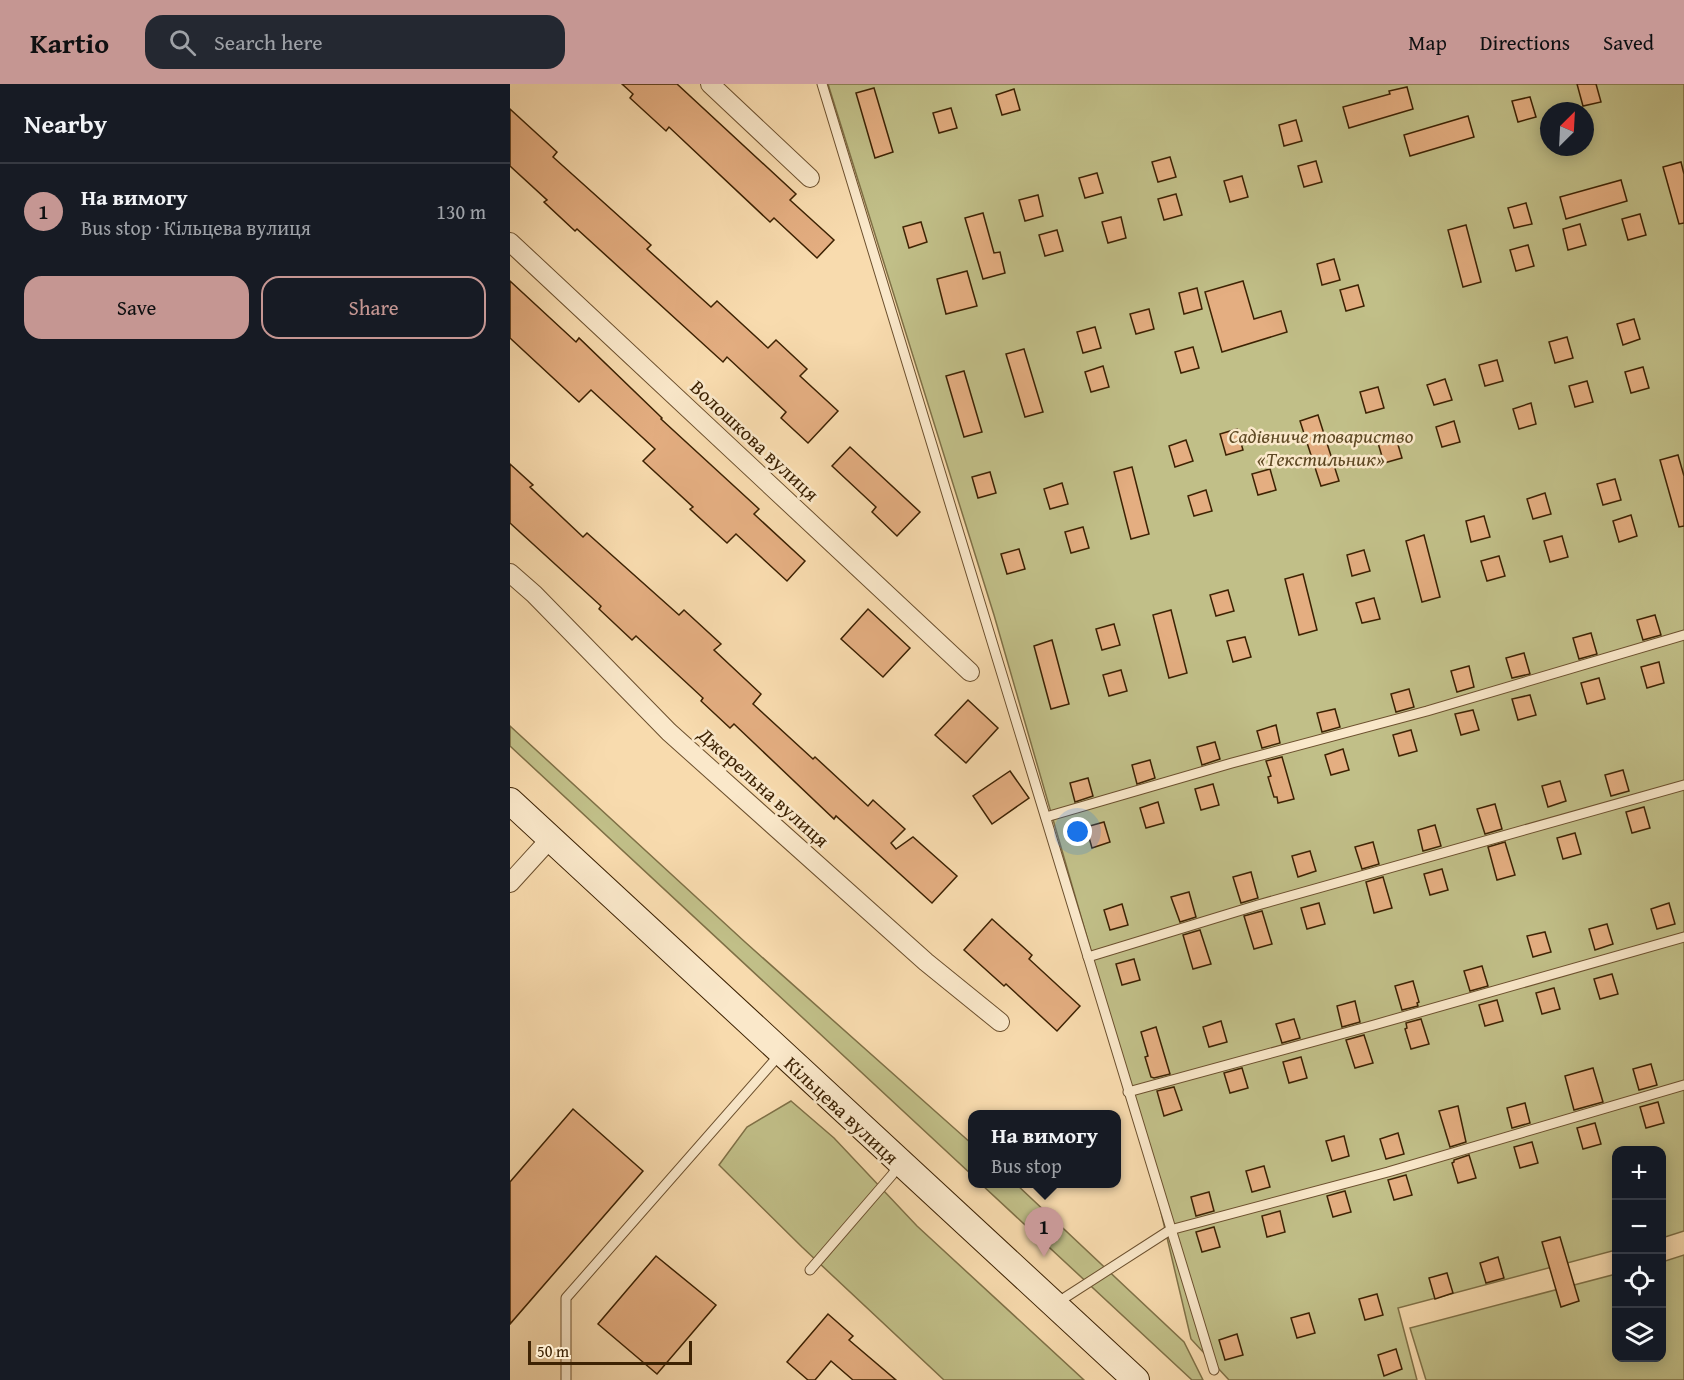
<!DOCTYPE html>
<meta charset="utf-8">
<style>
:root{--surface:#171b24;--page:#242831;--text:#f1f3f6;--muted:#9ea1a6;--line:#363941;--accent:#c59692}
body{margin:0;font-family:"Gentium Book Plus",serif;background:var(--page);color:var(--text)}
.controls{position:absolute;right:18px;bottom:18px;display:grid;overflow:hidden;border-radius:12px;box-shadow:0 3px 15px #0003}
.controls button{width:54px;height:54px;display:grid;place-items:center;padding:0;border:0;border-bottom:2px solid var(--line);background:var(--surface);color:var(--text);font:30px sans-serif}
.compass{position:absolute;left:1030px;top:18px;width:54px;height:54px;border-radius:50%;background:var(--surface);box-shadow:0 3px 15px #0003;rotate:24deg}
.scale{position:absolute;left:18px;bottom:15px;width:164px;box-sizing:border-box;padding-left:6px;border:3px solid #3d2203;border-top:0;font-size:16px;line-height:21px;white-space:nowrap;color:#3d2203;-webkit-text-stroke:4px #fae8ca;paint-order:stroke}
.you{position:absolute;left:568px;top:748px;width:21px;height:21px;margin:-15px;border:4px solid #fff;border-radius:50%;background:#1a73e8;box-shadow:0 0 0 9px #1a73e833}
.badge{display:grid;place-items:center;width:39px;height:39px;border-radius:50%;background:var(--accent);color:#111;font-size:20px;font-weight:700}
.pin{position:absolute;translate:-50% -50px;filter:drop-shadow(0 2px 3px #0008)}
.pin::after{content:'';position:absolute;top:32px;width:21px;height:18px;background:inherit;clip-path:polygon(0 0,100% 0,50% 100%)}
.popup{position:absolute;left:458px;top:1026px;width:153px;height:78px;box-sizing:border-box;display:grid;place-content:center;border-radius:12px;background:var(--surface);filter:drop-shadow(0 2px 4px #0005);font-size:20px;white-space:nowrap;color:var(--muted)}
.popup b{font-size:22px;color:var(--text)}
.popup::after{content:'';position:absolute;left:50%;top:100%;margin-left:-12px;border:12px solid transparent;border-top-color:var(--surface)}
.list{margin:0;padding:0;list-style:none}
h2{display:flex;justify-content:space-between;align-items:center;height:78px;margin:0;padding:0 24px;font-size:26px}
h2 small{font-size:20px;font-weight:400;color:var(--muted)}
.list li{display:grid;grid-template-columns:39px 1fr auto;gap:18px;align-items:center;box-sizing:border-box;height:96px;padding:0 24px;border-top:2px solid var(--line)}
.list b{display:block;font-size:22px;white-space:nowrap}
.list p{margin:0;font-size:20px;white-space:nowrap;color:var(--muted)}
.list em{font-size:20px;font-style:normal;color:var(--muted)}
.actions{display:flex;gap:12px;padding:18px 24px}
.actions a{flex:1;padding:14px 0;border:2px solid var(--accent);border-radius:18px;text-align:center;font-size:21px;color:var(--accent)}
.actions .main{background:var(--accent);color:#111}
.icon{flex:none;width:33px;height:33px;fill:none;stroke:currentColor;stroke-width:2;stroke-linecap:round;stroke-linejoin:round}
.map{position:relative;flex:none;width:1174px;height:1296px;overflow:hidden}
header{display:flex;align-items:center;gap:36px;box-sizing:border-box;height:84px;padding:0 30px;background:var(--accent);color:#111}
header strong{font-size:28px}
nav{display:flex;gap:33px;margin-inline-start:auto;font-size:21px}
.search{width:420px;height:54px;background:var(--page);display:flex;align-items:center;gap:15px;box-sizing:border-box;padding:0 21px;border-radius:18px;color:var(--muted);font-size:22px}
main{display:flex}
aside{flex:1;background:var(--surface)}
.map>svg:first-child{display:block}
.green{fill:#c1bf88;stroke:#7f7046;stroke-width:1.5;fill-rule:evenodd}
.building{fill:#e4ae81;stroke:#3d2203;stroke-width:1.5}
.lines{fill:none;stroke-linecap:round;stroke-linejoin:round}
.lane-casing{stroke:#6c502e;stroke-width:11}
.street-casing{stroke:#6c502e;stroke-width:20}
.secondary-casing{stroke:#3d2203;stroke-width:28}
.lane{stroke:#fae8ca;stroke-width:9}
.street{stroke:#fae8ca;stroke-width:18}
.secondary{stroke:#fae8ca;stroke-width:26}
.labels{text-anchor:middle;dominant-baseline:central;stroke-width:5;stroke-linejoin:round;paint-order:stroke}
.park-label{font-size:20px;font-style:italic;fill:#5e4924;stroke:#fae8ca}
.street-label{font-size:20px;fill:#3d2203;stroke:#fae8ca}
</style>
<header>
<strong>Kartio</strong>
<div class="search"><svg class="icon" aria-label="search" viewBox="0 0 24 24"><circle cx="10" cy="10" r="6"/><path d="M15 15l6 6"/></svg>Search here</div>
<nav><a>Map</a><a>Directions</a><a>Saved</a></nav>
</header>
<main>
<aside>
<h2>Nearby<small></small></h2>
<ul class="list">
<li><span class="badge">1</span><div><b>На вимогу</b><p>Bus stop · Кільцева вулиця</p></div><em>130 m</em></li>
</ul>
<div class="actions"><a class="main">Save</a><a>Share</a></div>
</aside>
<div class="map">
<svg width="1174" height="1296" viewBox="0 0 1174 1296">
<rect width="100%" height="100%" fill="#f8dbae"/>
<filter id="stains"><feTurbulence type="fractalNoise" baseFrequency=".00333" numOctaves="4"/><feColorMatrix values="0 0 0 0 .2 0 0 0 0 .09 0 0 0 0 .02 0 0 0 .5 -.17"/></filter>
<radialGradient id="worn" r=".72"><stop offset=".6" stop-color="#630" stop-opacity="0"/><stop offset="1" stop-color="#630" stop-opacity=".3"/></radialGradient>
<!-- green -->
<g class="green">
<path d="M 318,0 L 1174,0 L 1174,1147 L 1152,1154 L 1152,1066 L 1106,1066 L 1106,1166 L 888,1224 L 907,1296 L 719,1296 L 681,1255 L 650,1124 L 585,881 L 484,531 ZM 1039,27 L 1075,27 L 1075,63 L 1039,63 Z"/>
<path d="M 0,642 L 235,858 L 462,1060 L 462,1091 L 0,662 Z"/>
<path d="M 281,1017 L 324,1054 L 407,1142 L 574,1296 L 434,1296 L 292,1163 L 209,1081 L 237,1043 Z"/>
<path d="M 471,1100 L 506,1100 L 674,1258 L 693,1296 L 682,1296 Z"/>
<path d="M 1174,1171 L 1174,1296 L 916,1296 L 900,1244 L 1106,1190 L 1106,1274 L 1152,1274 L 1152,1178 Z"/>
</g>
<!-- building -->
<g class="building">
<path d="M 112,0 L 167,0 L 286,110 L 280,116 L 324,156 L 307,174 L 264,134 L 260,138 L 159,43 L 156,47 L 120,14 L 123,10 Z"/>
<path d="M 1067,0 L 1086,0 L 1091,18 L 1073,22 Z"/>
<path d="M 897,3 L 903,25 L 839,44 L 833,23 L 880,10 L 879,7 Z"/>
<path d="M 364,4 L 383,68 L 365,74 L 346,9 Z"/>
<path d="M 504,5 L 510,26 L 492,31 L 486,11 Z"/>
<path d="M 1020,13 L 1026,33 L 1008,38 L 1002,17 Z"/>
<path d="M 441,24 L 447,44 L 429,49 L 423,29 Z"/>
<path d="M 0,25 L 47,68 L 43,73 L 141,161 L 137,165 L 201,223 L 207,217 L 258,264 L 266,256 L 297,285 L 290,292 L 328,327 L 298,359 L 271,334 L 276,328 L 217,273 L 213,278 L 67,145 L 65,147 L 34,118 L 37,116 L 0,82 Z"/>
<path d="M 958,32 L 964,53 L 900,72 L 894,51 Z"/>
<path d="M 786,36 L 792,57 L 774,62 L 769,41 Z"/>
<path d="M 660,73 L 666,93 L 648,98 L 642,78 Z"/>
<path d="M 806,77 L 812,98 L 794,103 L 788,82 Z"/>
<path d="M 1171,78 L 1174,90 L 1174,139 L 1169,140 L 1153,83 Z"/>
<path d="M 587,89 L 593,109 L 575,114 L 569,94 Z"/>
<path d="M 732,92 L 738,113 L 720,118 L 714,97 Z"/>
<path d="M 1111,96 L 1117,117 L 1056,135 L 1050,113 Z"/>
<path d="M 666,110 L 672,131 L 654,136 L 648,115 Z"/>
<path d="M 528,111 L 533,132 L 515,137 L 509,116 Z"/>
<path d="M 1016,119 L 1022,140 L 1004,144 L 998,124 Z"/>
<path d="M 473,129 L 484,169 L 490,168 L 495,189 L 473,195 L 455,134 Z"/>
<path d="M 1130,130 L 1136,151 L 1118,156 L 1112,135 Z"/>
<path d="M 611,133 L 616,154 L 598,159 L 592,138 Z"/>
<path d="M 411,138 L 417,158 L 399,164 L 393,143 Z"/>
<path d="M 1070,140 L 1076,161 L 1058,166 L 1053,145 Z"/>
<path d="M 956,141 L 971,198 L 953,203 L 938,146 Z"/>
<path d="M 547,146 L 553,167 L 535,172 L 529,151 Z"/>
<path d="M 1018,161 L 1024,182 L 1006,187 L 1000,166 Z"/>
<path d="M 824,175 L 830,196 L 812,201 L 807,180 Z"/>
<path d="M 457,187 L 467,222 L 436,230 L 427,195 Z"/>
<path d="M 0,197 L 66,258 L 69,254 L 152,334 L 151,335 L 249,425 L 244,430 L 295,477 L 277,497 L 226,450 L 217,459 L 180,425 L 183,423 L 133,377 L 145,365 L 81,306 L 69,318 L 0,254 Z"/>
<path d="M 733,197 L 744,235 L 771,227 L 777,248 L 712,268 L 695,208 Z"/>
<path d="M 848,201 L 854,222 L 836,227 L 830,206 Z"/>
<path d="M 687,204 L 692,225 L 674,230 L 669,209 Z"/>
<path d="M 639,225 L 644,245 L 626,250 L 620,230 Z"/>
<path d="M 1124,235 L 1130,255 L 1113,261 L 1107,240 Z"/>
<path d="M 585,243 L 591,264 L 573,269 L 567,248 Z"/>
<path d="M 1057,253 L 1063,274 L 1045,279 L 1039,258 Z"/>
<path d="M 683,263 L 689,284 L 671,289 L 665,268 Z"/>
<path d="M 514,265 L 533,328 L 515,333 L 496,270 Z"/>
<path d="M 987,276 L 993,297 L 975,302 L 969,281 Z"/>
<path d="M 593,282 L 599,303 L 581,308 L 575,288 Z"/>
<path d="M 1133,283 L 1139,304 L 1121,309 L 1115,288 Z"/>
<path d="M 454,287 L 472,348 L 454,353 L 436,292 Z"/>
<path d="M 935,295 L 942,316 L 924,321 L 917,301 Z"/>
<path d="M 1077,297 L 1083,318 L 1065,323 L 1059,302 Z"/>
<path d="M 868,303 L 874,324 L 856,329 L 850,308 Z"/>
<path d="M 1021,319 L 1026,340 L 1009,345 L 1003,325 Z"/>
<path d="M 808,331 L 829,397 L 811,402 L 790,337 Z"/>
<path d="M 944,337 L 950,358 L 932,363 L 926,343 Z"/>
<path d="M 727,345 L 733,366 L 716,371 L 710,350 Z"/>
<path d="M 886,354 L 892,374 L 874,379 L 868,359 Z"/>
<path d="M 676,356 L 683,377 L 665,383 L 659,362 Z"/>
<path d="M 340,363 L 410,428 L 387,452 L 362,428 L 366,423 L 322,382 Z"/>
<path d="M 1168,371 L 1174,392 L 1174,442 L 1169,443 L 1150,376 Z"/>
<path d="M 0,380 L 23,401 L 20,403 L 73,453 L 77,449 L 169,531 L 174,526 L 211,560 L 204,566 L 251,610 L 243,620 L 303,675 L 305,673 L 358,722 L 363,716 L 395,745 L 381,759 L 386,765 L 403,753 L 447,792 L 422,819 L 326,732 L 324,735 L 224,640 L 220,644 L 191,617 L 193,614 L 126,552 L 122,556 L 89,525 L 91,522 L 0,439 Z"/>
<path d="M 622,383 L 639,450 L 621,455 L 604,388 Z"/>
<path d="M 760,385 L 766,406 L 748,411 L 742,390 Z"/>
<path d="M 480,388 L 486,409 L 468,414 L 462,393 Z"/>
<path d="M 1105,395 L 1111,416 L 1093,421 L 1087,400 Z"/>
<path d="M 552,399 L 558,420 L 540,425 L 534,405 Z"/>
<path d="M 696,406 L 702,427 L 684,432 L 678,412 Z"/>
<path d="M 1035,409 L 1041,430 L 1023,435 L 1017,415 Z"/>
<path d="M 1121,431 L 1127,452 L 1109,458 L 1103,437 Z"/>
<path d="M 974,432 L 980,453 L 961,458 L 956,437 Z"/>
<path d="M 573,443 L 579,464 L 561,469 L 555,448 Z"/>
<path d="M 914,451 L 930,513 L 912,518 L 896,457 Z"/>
<path d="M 1052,452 L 1058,473 L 1040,478 L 1034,457 Z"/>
<path d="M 509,465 L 515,485 L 497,490 L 491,470 Z"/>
<path d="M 854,466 L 860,487 L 842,492 L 837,471 Z"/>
<path d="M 989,472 L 995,492 L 977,497 L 971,477 Z"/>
<path d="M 793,490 L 807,546 L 789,551 L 775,495 Z"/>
<path d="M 718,506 L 724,527 L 706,532 L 700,511 Z"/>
<path d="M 864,514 L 870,535 L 852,539 L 846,519 Z"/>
<path d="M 358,525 L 400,564 L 373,593 L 331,555 Z"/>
<path d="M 661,526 L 677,589 L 659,594 L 643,531 Z"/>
<path d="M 1145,531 L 1151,551 L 1133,556 L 1127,536 Z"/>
<path d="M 604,540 L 610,561 L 592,566 L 586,545 Z"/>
<path d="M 1081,549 L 1087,570 L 1069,575 L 1063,554 Z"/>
<path d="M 735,553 L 741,573 L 723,578 L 717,557 Z"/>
<path d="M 542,556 L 559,620 L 541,625 L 524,562 Z"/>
<path d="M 1014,569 L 1020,590 L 1002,594 L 996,574 Z"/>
<path d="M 1149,578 L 1154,599 L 1137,604 L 1131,583 Z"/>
<path d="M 959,582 L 964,603 L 947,608 L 941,587 Z"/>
<path d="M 611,586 L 617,607 L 599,612 L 593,591 Z"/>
<path d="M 1089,594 L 1095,615 L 1077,620 L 1071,599 Z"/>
<path d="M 899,605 L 904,623 L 886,628 L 881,610 Z"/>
<path d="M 1020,611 L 1026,631 L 1008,636 L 1002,615 Z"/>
<path d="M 458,616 L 488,644 L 456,679 L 425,651 Z"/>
<path d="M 825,625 L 830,643 L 812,648 L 807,629 Z"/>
<path d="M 963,626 L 969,646 L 951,651 L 945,630 Z"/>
<path d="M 766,641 L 770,659 L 752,664 L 747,647 Z"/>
<path d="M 901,646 L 907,667 L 889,672 L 883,651 Z"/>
<path d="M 705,658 L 710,675 L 692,681 L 687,663 Z"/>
<path d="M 833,665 L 839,686 L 821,691 L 815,671 Z"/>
<path d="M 772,673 L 784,715 L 768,719 L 767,713 L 764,713 L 758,693 L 761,692 L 756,677 Z"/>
<path d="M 640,676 L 645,694 L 627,700 L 622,681 Z"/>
<path d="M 1113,686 L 1119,707 L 1101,712 L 1095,691 Z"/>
<path d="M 500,687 L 519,714 L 482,740 L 463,712 Z"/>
<path d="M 578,694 L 583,712 L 565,718 L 560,699 Z"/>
<path d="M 1050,697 L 1056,717 L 1038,723 L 1032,702 Z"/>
<path d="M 703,700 L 709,721 L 691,726 L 685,705 Z"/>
<path d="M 648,718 L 654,739 L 636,744 L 630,724 Z"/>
<path d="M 985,720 L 992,745 L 975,750 L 967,725 Z"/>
<path d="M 1134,723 L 1140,744 L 1122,749 L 1116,728 Z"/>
<path d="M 594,738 L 600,758 L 582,764 L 576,743 Z"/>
<path d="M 925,741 L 931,762 L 913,767 L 908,746 Z"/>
<path d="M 1065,749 L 1071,770 L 1053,775 L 1047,754 Z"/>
<path d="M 863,758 L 869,780 L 852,785 L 845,763 Z"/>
<path d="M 995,758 L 1005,791 L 987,796 L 978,763 Z"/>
<path d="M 800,767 L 806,787 L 788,793 L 782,772 Z"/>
<path d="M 932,785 L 938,806 L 920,811 L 914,790 Z"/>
<path d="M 741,788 L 748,814 L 731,819 L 723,793 Z"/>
<path d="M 873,793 L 882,824 L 864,829 L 856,798 Z"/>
<path d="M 679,808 L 686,833 L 670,838 L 661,813 Z"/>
<path d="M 809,819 L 815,840 L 797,845 L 791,824 Z"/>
<path d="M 1159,819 L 1165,840 L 1147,845 L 1141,825 Z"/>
<path d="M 612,820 L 618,841 L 600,846 L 594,826 Z"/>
<path d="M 752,827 L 762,860 L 744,865 L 734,832 Z"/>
<path d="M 482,835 L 522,871 L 519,875 L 570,922 L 547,947 L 496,900 L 494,902 L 454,866 Z"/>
<path d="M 1097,840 L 1103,860 L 1085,866 L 1079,845 Z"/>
<path d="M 690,846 L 701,880 L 683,885 L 673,851 Z"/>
<path d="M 1035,848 L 1041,868 L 1023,873 L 1017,852 Z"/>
<path d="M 624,875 L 630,896 L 612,901 L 606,880 Z"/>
<path d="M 972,882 L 978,902 L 960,907 L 954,887 Z"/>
<path d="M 1102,890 L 1108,910 L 1090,915 L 1084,895 Z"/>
<path d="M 903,897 L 909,918 L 907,919 L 908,922 L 892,926 L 885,902 Z"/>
<path d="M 1044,904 L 1050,925 L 1032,930 L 1026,909 Z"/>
<path d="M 987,916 L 993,937 L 975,942 L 969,921 Z"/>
<path d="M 845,917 L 850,938 L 832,943 L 827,922 Z"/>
<path d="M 784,935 L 790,954 L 772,959 L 766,940 Z"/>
<path d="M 911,935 L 919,960 L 901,965 L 895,945 L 897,944 L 896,939 Z"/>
<path d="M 711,937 L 717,958 L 699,963 L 693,943 Z"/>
<path d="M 646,943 L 660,990 L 644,994 L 641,993 L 635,973 L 638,972 L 631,948 Z"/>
<path d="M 854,951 L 863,979 L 845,984 L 836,956 Z"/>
<path d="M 791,973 L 797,994 L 779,999 L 773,978 Z"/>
<path d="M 1141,980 L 1147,1001 L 1129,1006 L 1123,985 Z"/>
<path d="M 732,984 L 738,1004 L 720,1009 L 714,989 Z"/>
<path d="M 1083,984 L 1093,1018 L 1064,1026 L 1055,992 Z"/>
<path d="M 664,1003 L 672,1026 L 654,1032 L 647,1007 Z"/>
<path d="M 1148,1018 L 1154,1039 L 1136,1044 L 1130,1023 Z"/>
<path d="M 1015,1019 L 1020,1039 L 1002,1044 L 997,1024 Z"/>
<path d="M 948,1022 L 956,1058 L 940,1063 L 929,1027 Z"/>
<path d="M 63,1025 L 133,1087 L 0,1240 L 0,1098 Z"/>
<path d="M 1085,1039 L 1091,1060 L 1073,1065 L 1067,1044 Z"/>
<path d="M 888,1049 L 894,1070 L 876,1075 L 870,1055 Z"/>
<path d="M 834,1052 L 839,1072 L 822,1077 L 816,1057 Z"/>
<path d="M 1022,1058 L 1028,1079 L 1010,1084 L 1004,1063 Z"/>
<path d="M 959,1071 L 966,1094 L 948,1099 L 942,1079 L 944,1078 L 944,1076 Z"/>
<path d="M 754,1082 L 760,1103 L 742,1108 L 736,1087 Z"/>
<path d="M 896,1091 L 902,1111 L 884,1116 L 878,1096 Z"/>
<path d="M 835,1107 L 841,1128 L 823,1133 L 817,1112 Z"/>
<path d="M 699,1108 L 704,1127 L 686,1132 L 681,1113 Z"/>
<path d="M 770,1127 L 775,1148 L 757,1153 L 752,1132 Z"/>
<path d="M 704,1143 L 710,1163 L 692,1168 L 686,1148 Z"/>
<path d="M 1050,1153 L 1069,1217 L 1051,1223 L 1032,1158 Z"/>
<path d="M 146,1172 L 206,1221 L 147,1290 L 88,1240 Z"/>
<path d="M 988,1173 L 994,1194 L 976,1199 L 970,1179 Z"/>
<path d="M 937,1189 L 943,1209 L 925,1215 L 919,1194 Z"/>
<path d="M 867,1210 L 873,1231 L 855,1236 L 849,1215 Z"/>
<path d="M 799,1229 L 805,1249 L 787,1254 L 781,1234 Z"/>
<path d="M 318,1230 L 343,1252 L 339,1256 L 386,1296 L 343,1296 L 321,1277 L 305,1296 L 298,1296 L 277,1278 Z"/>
<path d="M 727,1250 L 733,1271 L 715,1276 L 709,1256 Z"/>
<path d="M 886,1265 L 892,1285 L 874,1292 L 868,1271 Z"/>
</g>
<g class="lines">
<defs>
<g id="lane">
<path d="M 312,0 L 704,1286"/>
<path d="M 536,733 L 722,679 L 917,627 L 1174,551"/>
<path d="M 578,873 L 748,821 L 1174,701"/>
<path d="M 618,1008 L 864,941 L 1174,853"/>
<path d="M 300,1186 L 382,1091 L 390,1079"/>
<path d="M 545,1220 L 660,1146 L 878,1088 L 1174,1001"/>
<path d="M 56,1296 L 56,1214 L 271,969"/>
</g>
<g id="street">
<path d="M 200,0 L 300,94"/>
<path d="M 0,158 L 460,588"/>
<path d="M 0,489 L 24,510 L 159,648 L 416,878 L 490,938"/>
<path d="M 0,799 L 40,755"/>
</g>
<path id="secondary" d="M 0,717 L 626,1296"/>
</defs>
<!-- lane casing -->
<use href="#lane" class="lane-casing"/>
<!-- street casing -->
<use href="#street" class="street-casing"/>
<!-- secondary casing -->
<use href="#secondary" class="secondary-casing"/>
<!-- lane -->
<use href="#lane" class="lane"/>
<!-- street -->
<use href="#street" class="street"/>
<!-- secondary -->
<use href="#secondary" class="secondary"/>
</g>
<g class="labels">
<!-- park labels -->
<g class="park-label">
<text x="811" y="351">Садівниче товариство<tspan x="811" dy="23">«Текстильник»</tspan></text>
</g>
<!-- street labels -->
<g class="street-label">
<text transform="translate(245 356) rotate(43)">Волошкова вулиця</text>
<text transform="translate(254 703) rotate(42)">Джерельна вулиця</text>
<text transform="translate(332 1026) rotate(43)">Кільцева вулиця</text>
</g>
</g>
<rect width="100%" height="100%" filter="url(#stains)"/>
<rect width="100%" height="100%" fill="url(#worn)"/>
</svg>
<div class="controls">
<button>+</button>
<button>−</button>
<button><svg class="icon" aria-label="locate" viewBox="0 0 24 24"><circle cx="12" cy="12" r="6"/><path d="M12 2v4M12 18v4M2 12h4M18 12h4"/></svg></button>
<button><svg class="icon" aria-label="layers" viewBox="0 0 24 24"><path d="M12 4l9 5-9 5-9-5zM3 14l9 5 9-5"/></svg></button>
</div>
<svg class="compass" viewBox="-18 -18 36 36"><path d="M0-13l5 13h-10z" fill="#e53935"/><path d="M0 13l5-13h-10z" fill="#9ea1a6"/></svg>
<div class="scale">50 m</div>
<div class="you"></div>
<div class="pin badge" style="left:534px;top:1173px">1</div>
<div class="popup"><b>На вимогу</b>Bus stop</div>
</div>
</main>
